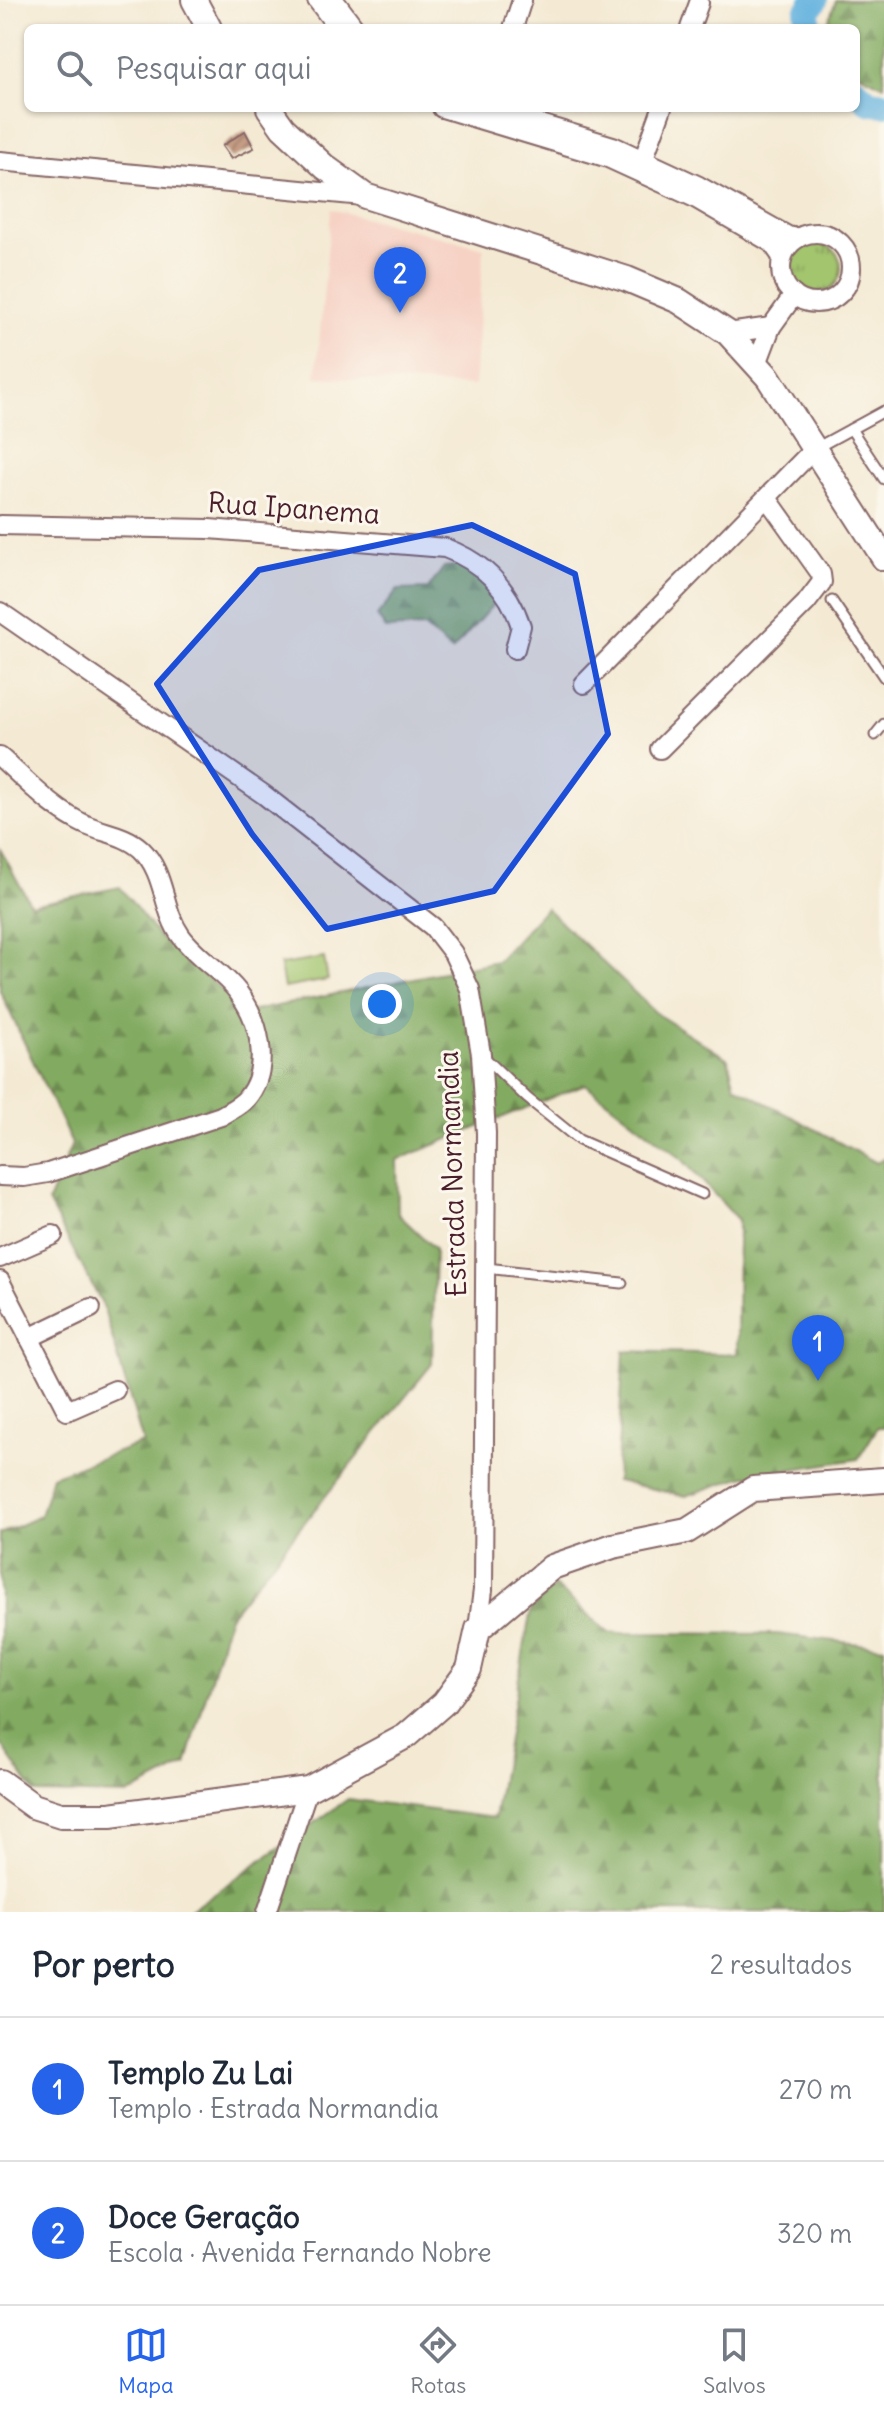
<!DOCTYPE html>
<html lang="pt">
<meta charset="utf-8">
<style>
:root{--surface:#fff;--page:#f6f6f7;--text:#1f2937;--muted:#747a83;--line:#e0e1e3;--accent:#2563eb}
body{margin:0;font-family:Delius,sans-serif;background:var(--page);color:var(--text)}
.you{position:absolute;left:382px;top:1004px;width:28px;height:28px;margin:-20px;border:6px solid #fff;border-radius:50%;background:#1a73e8;box-shadow:0 0 0 12px #1a73e833}
.badge{display:grid;place-items:center;width:52px;height:52px;border-radius:50%;background:var(--accent);color:#fff;font-size:26px;font-weight:700}
.pin{position:absolute;translate:-50% -66px;filter:drop-shadow(0 2px 4px #0008)}
.pin::after{content:'';position:absolute;top:42px;width:28px;height:24px;background:inherit;clip-path:polygon(0 0,100% 0,50% 100%)}
.list{margin:0;padding:0;list-style:none}
h2{display:flex;justify-content:space-between;align-items:center;height:104px;margin:0;padding:0 32px;font-size:34px}
h2 small{font-size:26px;font-weight:400;color:var(--muted)}
.list li{display:grid;grid-template-columns:52px 1fr auto;gap:24px;align-items:center;box-sizing:border-box;height:144px;padding:0 32px;border-top:2px solid var(--line)}
.list b{display:block;font-size:30px;white-space:nowrap}
.list p{margin:0;font-size:26px;white-space:nowrap;color:var(--muted)}
.list em{font-size:26px;font-style:normal;color:var(--muted)}
.icon{flex:none;width:44px;height:44px;fill:none;stroke:currentColor;stroke-width:2;stroke-linecap:round;stroke-linejoin:round}
.map{position:relative;flex:none;width:884px;height:1912px;overflow:hidden}
.search{position:absolute;background:var(--surface);box-shadow:0 2px 6px #0004;left:24px;right:24px;top:24px;height:88px;display:flex;align-items:center;gap:20px;box-sizing:border-box;padding:0 28px;border-radius:12px;color:var(--muted);font-size:30px}
.sheet{height:392px;background:var(--surface)}
nav{display:flex;justify-content:space-around;align-items:center;box-sizing:border-box;height:112px;border-top:2px solid var(--line);background:var(--surface);font-size:22px;color:var(--muted)}
nav a{display:grid;justify-items:center;gap:4px}
nav .on{color:var(--accent)}
.map>svg:first-child{display:block}
.built{fill:#f6d2c5}
.grass{fill:url(#grass-tufts);stroke:#76724c;stroke-width:2}
.forest{fill:url(#forest-firs);stroke:#666446;stroke-width:2}
.garden{fill:#a3c56e;stroke:#76724c;stroke-width:2}
.lines{fill:none;stroke-linecap:round;stroke-linejoin:round}
.river{stroke:#66b3df;stroke-width:26}
.building{fill:url(#building-hatch)}
.lane-casing{stroke:#866666;stroke-width:13}
.street-casing{stroke:#866666;stroke-width:22}
.secondary-casing{stroke:#866666;stroke-width:28}
.lane{stroke:#fff;stroke-width:9}
.street{stroke:#fff;stroke-width:18}
.secondary{stroke:#fff;stroke-width:24}
.marked{fill:#1d4ed8;fill-opacity:0.2;stroke:#1d4ed8;stroke-width:6;stroke-linejoin:round}
.labels{text-anchor:middle;dominant-baseline:central;stroke-width:6;stroke-linejoin:round;paint-order:stroke}
.street-label{font-size:28px;fill:#4a1f2b;stroke:#fbf7ec}
</style>
<div class="map">
<svg width="884" height="1912" viewBox="0 0 884 1912">
<defs>
<pattern id="grass-tufts" width="24" height="20" patternUnits="userSpaceOnUse" patternTransform="scale(2)"><rect width="24" height="20" fill="#a3c56e"/><path d="M3 7l-1-3M5 7V3M7 7l1-3M15 17l-1-3M17 17v-4M19 17l1-3" fill="none" stroke="#879f5b"/></pattern>
<pattern id="forest-firs" width="22" height="20" patternUnits="userSpaceOnUse" patternTransform="scale(2)"><rect width="22" height="20" fill="#82aa61"/><path d="M5 1l3.5 6h-7zM16 11l3.5 6h-7z" fill="#6c8a50"/></pattern>
<pattern id="building-hatch" width="6" height="6" patternUnits="userSpaceOnUse" patternTransform="scale(2)"><rect width="6" height="6" fill="#c59c84"/><path d="M-1 1l2-2M0 6l6-6M5 7l2-2" fill="none" stroke="#a27f6c"/></pattern>
</defs>
<rect width="100%" height="100%" fill="#fbf7ec"/>
<filter id="ink" filterUnits="userSpaceOnUse"><feTurbulence type="fractalNoise" baseFrequency=".0125" numOctaves="2"/><feDisplacementMap in="SourceGraphic" scale="16" xChannelSelector="R" yChannelSelector="G"/><feConvolveMatrix kernelMatrix="1 2 1 2 8 2 1 2 1" color-interpolation-filters="sRGB"/></filter>
<filter id="wash" filterUnits="userSpaceOnUse"><feTurbulence type="fractalNoise" baseFrequency=".006" numOctaves="4" result="noise"/><feDisplacementMap in="SourceGraphic" scale="32" xChannelSelector="R" yChannelSelector="G"/><feGaussianBlur stdDeviation="1.8" result="paint"/><feColorMatrix in="noise" values="0 0 0 0 0 0 0 0 0 0 0 0 0 0 0 0 0 1.4 0 .05"/><feComposite in="paint" operator="in"/></filter>
<g filter="url(#wash)">
<rect width="100%" height="100%" fill="#f4ead4"/>
<!-- built -->
<path class="built" d="M 331,209 L 484,248 L 474,386 L 316,377 Z"/>
<!-- grass -->
<circle class="grass" cx="816" cy="268" r="25"/>
<!-- forest -->
<g class="forest">
<path d="M 836,0 L 884,0 L 884,86 L 856,72 L 856,28 L 826,28 Z"/>
<path d="M 468,564 L 499,598 L 452,651 L 424,627 L 386,629 L 377,616 L 398,590 L 428,589 L 444,567 Z"/>
<path d="M 0,849 L 31,905 L 120,887 L 159,937 L 248,1012 L 497,961 L 546,908 L 657,1014 L 728,1059 L 735,1086 L 877,1163 L 884,1158 L 884,1427 L 878,1427 L 858,1459 L 741,1477 L 686,1496 L 616,1481 L 624,1351 L 737,1354 L 738,1220 L 682,1159 L 585,1084 L 397,1160 L 398,1214 L 435,1249 L 432,1364 L 229,1616 L 186,1765 L 127,1795 L 35,1793 L 0,1743 L 0,1534 L 40,1516 L 52,1476 L 143,1443 L 103,1306 L 48,1202 L 72,1144 L 0,991 Z"/>
<path d="M 555,1586 L 609,1633 L 777,1634 L 884,1647 L 884,1912 L 188,1912 L 348,1799 L 494,1818 L 531,1609 Z"/>
</g>
<!-- garden -->
<path class="garden" d="M 324,958 L 328,980 L 284,988 L 280,965 Z"/>
<g class="lines">
<!-- river -->
<g class="river">
<path d="M 809,28 L 807,12 L 815,0"/>
<path d="M 856,90 L 869,102 L 884,104"/>
</g>
</g>
<g id="blocks">
<!-- building -->
<path class="building" d="M 245,131 L 254,148 L 231,159 L 222,146 Z"/>
</g>
</g>
<g filter="url(#ink)">
<use href="#blocks" fill-opacity="0" stroke="#866666" stroke-width="2"/>
<g class="lines">
<defs>
<g id="lane">
<path d="M 851,429 L 884,479"/>
<path d="M 816,448 L 884,411"/>
<path d="M 832,601 L 884,677"/>
<path d="M 875,735 L 884,724"/>
<path d="M 483,1056 L 527,1098 L 579,1140 L 702,1194"/>
<path d="M 486,1268 L 622,1283"/>
</g>
<g id="street">
<path d="M 317,0 L 338,28"/>
<path d="M 334,0 L 355,28"/>
<path d="M 513,28 L 522,0"/>
<path d="M 690,28 L 699,3"/>
<path d="M 442,108 L 608,158 L 693,197 L 772,243 L 782,257"/>
<path d="M 487,108 L 613,146 L 699,186 L 788,236 L 798,238"/>
<path d="M 0,161 L 363,196"/>
<path d="M 640,169 L 662,108"/>
<circle cx="816" cy="268" r="35"/>
<path d="M 728,333 L 771,327"/>
<path d="M 757,364 L 771,327 L 794,295"/>
<path d="M 0,525 L 209,529 L 445,548 C 483,562 508,587 521,626 L 515,649"/>
<path d="M 0,612 L 263,794 L 433,927 L 453,953 L 470,989 L 481,1054 L 486,1133 L 483,1590 L 478,1629"/>
<path d="M 584,684 L 813,450"/>
<path d="M 660,749 L 806,603 L 822,582 L 821,574 L 767,498"/>
<path d="M 0,757 C 27,781 53,810 86,825 C 104,833 126,835 141,849 C 166,873 162,910 181,936 C 197,958 222,971 238,992 C 260,1021 272,1069 246,1099 C 240,1106 229,1111 221,1116 L 48,1173 L 24,1177 L 0,1176"/>
<path d="M 0,1258 L 53,1235"/>
<path d="M 0,1281 L 67,1411 L 115,1390"/>
<path d="M 29,1338 L 91,1308"/>
<path d="M 267,1912 L 308,1789"/>
</g>
<g id="secondary">
<path d="M 194,0 L 209,28"/>
<path d="M 269,108 L 283,128 L 325,167 L 365,196 L 627,279 L 679,301 L 728,333 L 768,377 L 884,558"/>
<path d="M 0,1782 L 33,1806 L 61,1815 L 110,1815 L 308,1789 L 406,1736 L 444,1703 L 469,1669 L 478,1629 L 552,1567 L 613,1546 L 687,1531 L 753,1489 L 884,1480"/>
</g>
</defs>
<!-- lane casing -->
<use href="#lane" class="lane-casing"/>
<!-- street casing -->
<use href="#street" class="street-casing"/>
<!-- secondary casing -->
<use href="#secondary" class="secondary-casing"/>
<!-- lane -->
<use href="#lane" class="lane"/>
<!-- street -->
<use href="#street" class="street"/>
<!-- secondary -->
<use href="#secondary" class="secondary"/>
</g>
</g>
<!-- marked area -->
<path class="marked" d="M 472,525 L 575,574 L 608,734 L 494,891 L 327,929 L 252,834 L 157,684 L 259,570 Z"/>
<g class="labels">
<!-- street labels -->
<g class="street-label">
<text transform="translate(294 508) rotate(4)">Rua Ipanema</text>
<text transform="translate(452 1174) rotate(-92)">Estrada Normandia</text>
</g>
</g>
</svg>
<div class="you"></div>
<div class="pin badge" style="left:818px;top:1381px">1</div>
<div class="pin badge" style="left:400px;top:313px">2</div>
<div class="search"><svg class="icon" aria-label="search" viewBox="0 0 24 24"><circle cx="10" cy="10" r="6"/><path d="M15 15l6 6"/></svg>Pesquisar aqui</div>
</div>
<section class="sheet">
<h2>Por perto<small>2 resultados</small></h2>
<ul class="list">
<li><span class="badge">1</span><div><b>Templo Zu Lai</b><p>Templo · Estrada Normandia</p></div><em>270 m</em></li>
<li><span class="badge">2</span><div><b>Doce Geração</b><p>Escola · Avenida Fernando Nobre</p></div><em>320 m</em></li>
</ul>
</section>
<nav>
<a class="on"><svg class="icon" aria-label="map" viewBox="0 0 24 24"><path d="M3 6l6-2 6 2 6-2v14l-6 2-6-2-6 2zM9 4v14M15 6v14"/></svg>Mapa</a>
<a><svg class="icon" aria-label="directions" viewBox="0 0 24 24"><path d="M12 3l9 9-9 9-9-9zM9 14v-3h6M13 9l2 2-2 2"/></svg>Rotas</a>
<a><svg class="icon" aria-label="saved" viewBox="0 0 24 24"><path d="M7 4h10v16l-5-4-5 4z"/></svg>Salvos</a>
</nav>
